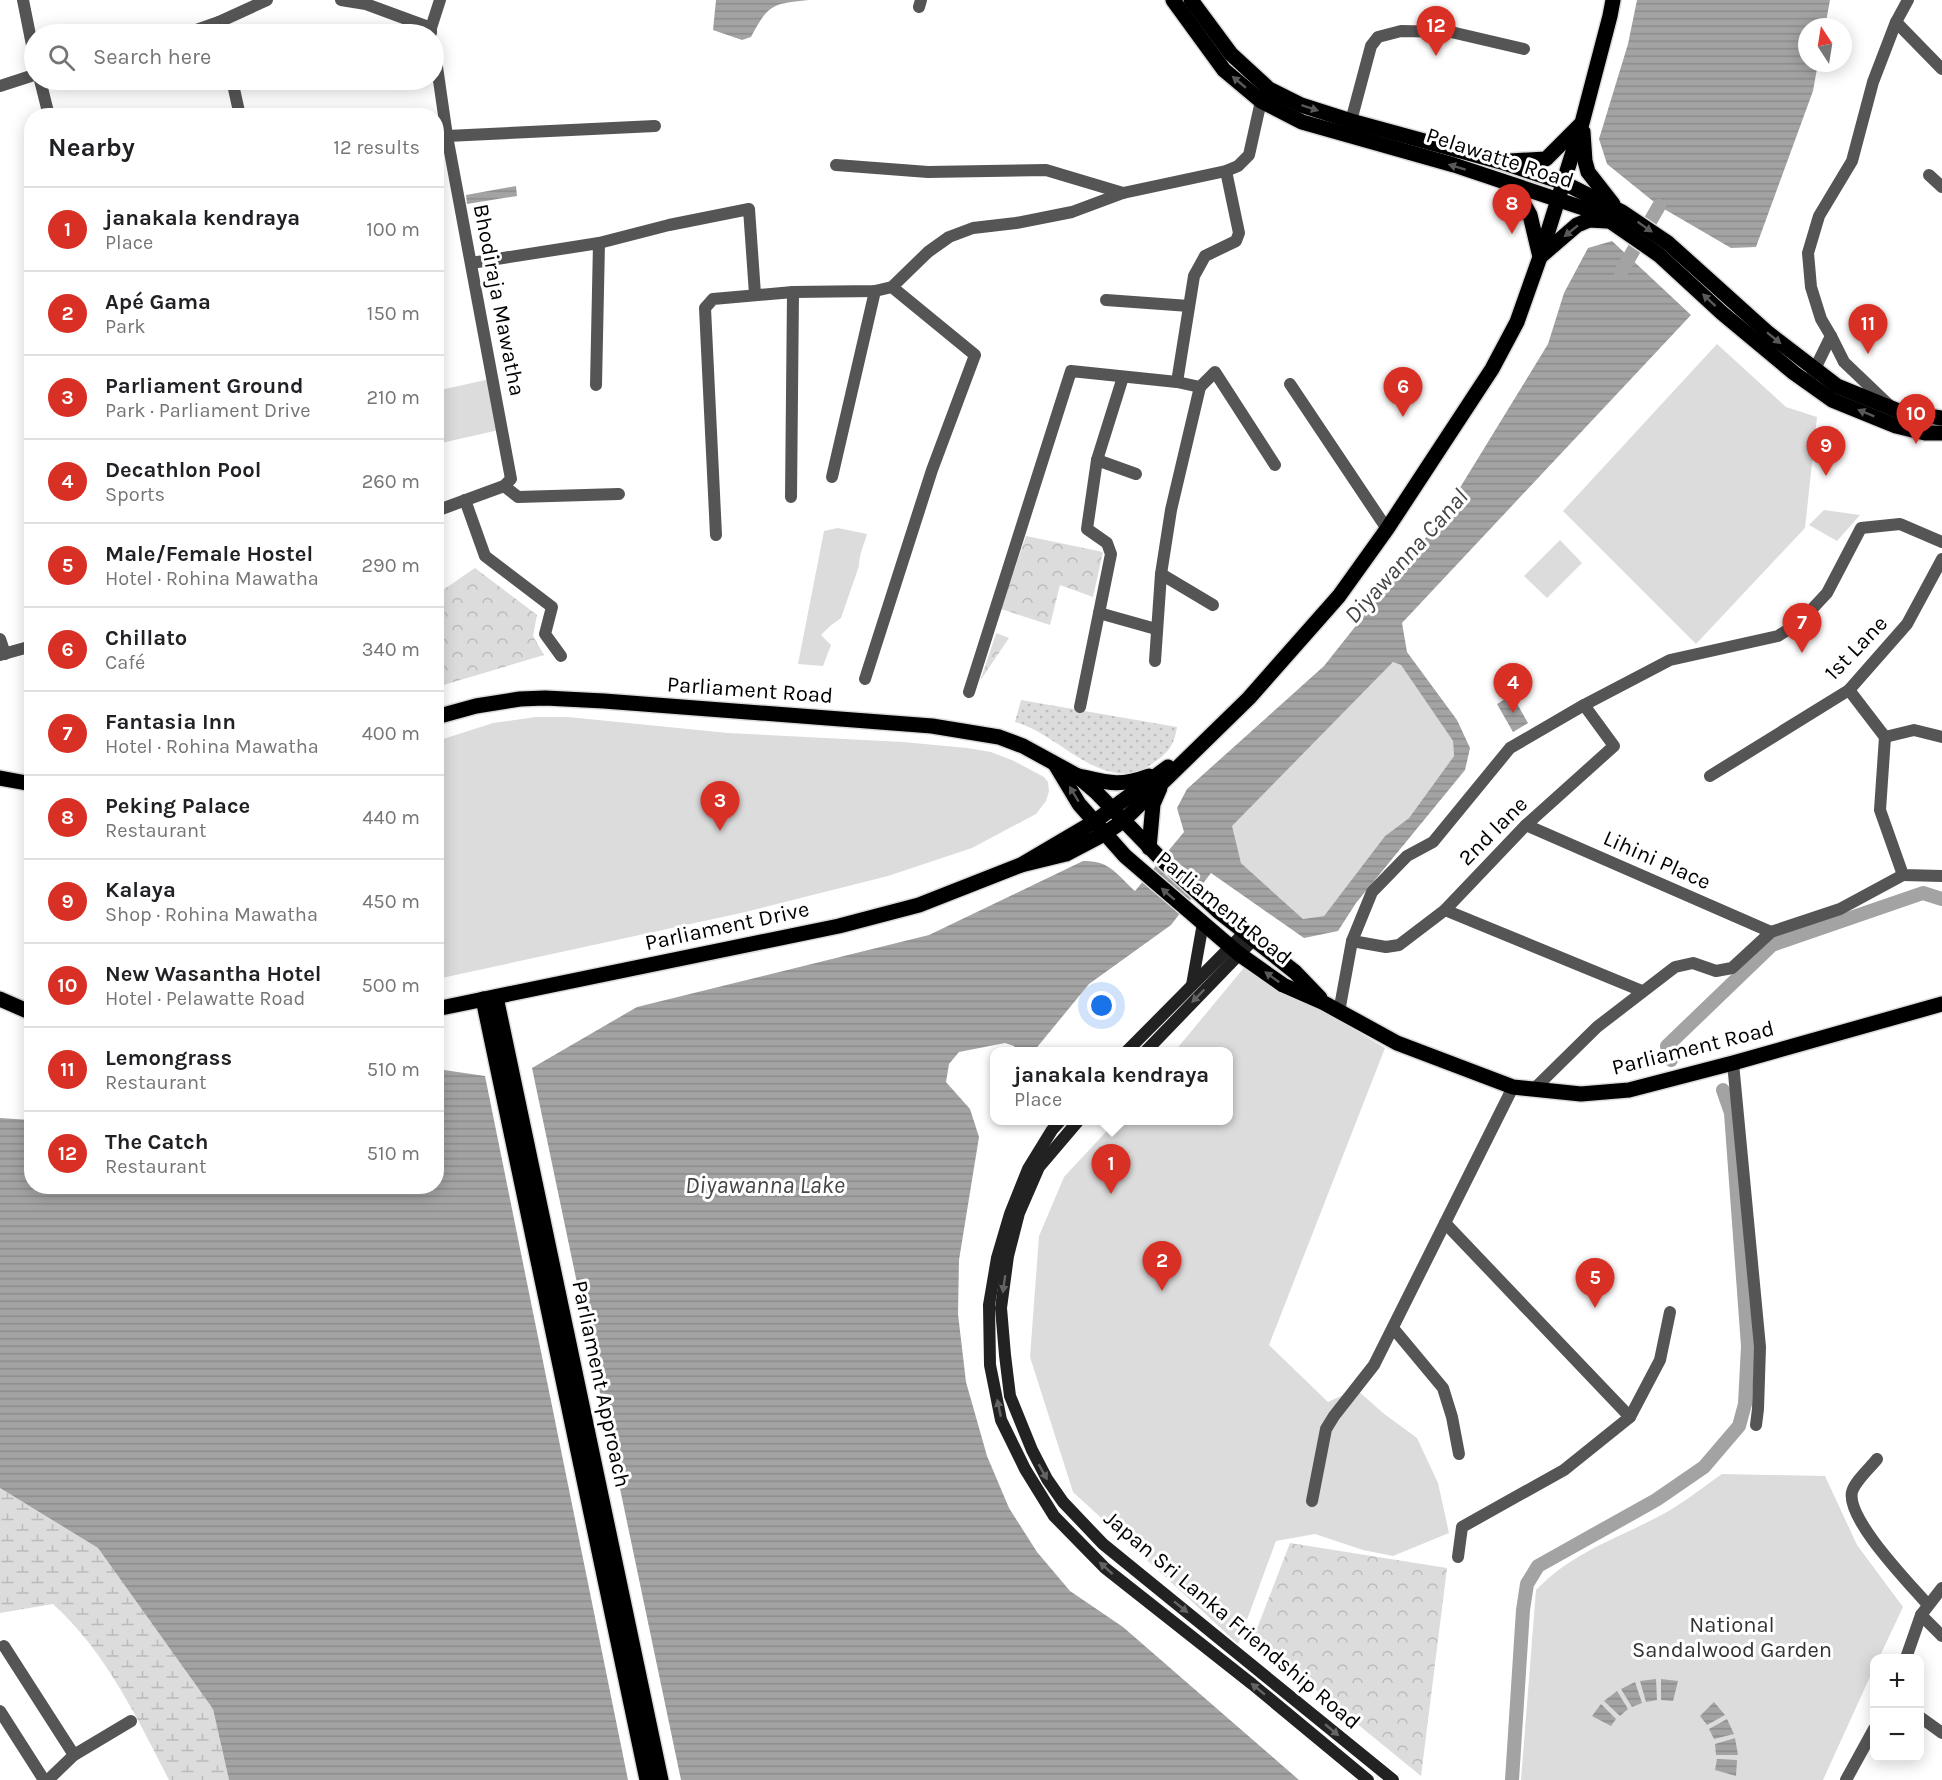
<!DOCTYPE html>
<meta charset="utf-8">
<style>
:root{--surface:#fff;--page:#f2f2f2;--text:#202124;--muted:#757577;--line:#e0e0e0;--accent:#d93025}
body{margin:0;font-family:Karla,sans-serif;background:var(--page);color:var(--text)}
.controls{position:absolute;right:18px;bottom:18px;display:grid;overflow:hidden;border-radius:12px;box-shadow:0 3px 15px #0003}
.controls button{width:54px;height:54px;display:grid;place-items:center;padding:0;border:0;border-bottom:2px solid var(--line);background:var(--surface);color:var(--text);font:30px sans-serif}
.compass{position:absolute;left:1798px;top:18px;width:54px;height:54px;border-radius:50%;background:var(--surface);box-shadow:0 3px 15px #0003;rotate:348deg}
.you{position:absolute;left:1102px;top:1006px;width:21px;height:21px;margin:-15px;border:4px solid #fff;border-radius:50%;background:#1a73e8;box-shadow:0 0 0 9px #1a73e833}
.badge{display:grid;place-items:center;width:39px;height:39px;border-radius:50%;background:var(--accent);color:#fff;font-size:20px;font-weight:700}
.pin{position:absolute;translate:-50% -50px;filter:drop-shadow(0 2px 3px #0008)}
.pin::after{content:'';position:absolute;top:32px;width:21px;height:18px;background:inherit;clip-path:polygon(0 0,100% 0,50% 100%)}
.popup{position:absolute;left:990px;top:1047px;width:243px;height:78px;box-sizing:border-box;display:grid;place-content:center;border-radius:12px;background:var(--surface);filter:drop-shadow(0 2px 4px #0005);font-size:20px;white-space:nowrap;color:var(--muted)}
.popup b{font-size:22px;color:var(--text)}
.popup::after{content:'';position:absolute;left:50%;top:100%;margin-left:-12px;border:12px solid transparent;border-top-color:var(--surface)}
.list{margin:0;padding:0;list-style:none}
h2{display:flex;justify-content:space-between;align-items:center;height:78px;margin:0;padding:0 24px;font-size:26px}
h2 small{font-size:20px;font-weight:400;color:var(--muted)}
.list li{display:grid;grid-template-columns:39px 1fr auto;gap:18px;align-items:center;box-sizing:border-box;height:84px;padding:0 24px;border-top:2px solid var(--line)}
.list b{display:block;font-size:22px;white-space:nowrap}
.list p{margin:0;font-size:20px;white-space:nowrap;color:var(--muted)}
.list em{font-size:20px;font-style:normal;color:var(--muted)}
.icon{flex:none;width:33px;height:33px;fill:none;stroke:currentColor;stroke-width:2;stroke-linecap:round;stroke-linejoin:round}
.map{position:relative;flex:none;width:1942px;height:1780px;overflow:hidden}
.search{position:absolute;background:var(--surface);box-shadow:0 3px 15px #0003;left:24px;top:24px;width:420px;height:66px;display:flex;align-items:center;gap:15px;box-sizing:border-box;padding:0 21px;border-radius:33px;color:var(--muted);font-size:22px}
.panel{position:absolute;background:var(--surface);box-shadow:0 3px 15px #0003;left:24px;top:108px;width:420px;height:1086px;border-radius:24px}
.map>svg:first-child{display:block}
.green{fill:#dcdcdc}
.forest{fill:url(#forest-crowns)}
.wetland{fill:url(#wetland-marsh)}
.garden{fill:url(#garden-dots)}
.water{fill:url(#water-rules);fill-rule:evenodd}
.lines{fill:none;stroke-linecap:round;stroke-linejoin:round}
.canal{stroke:#a3a3a3;stroke-width:14}
.primary-casing{stroke:#dbdbdb;stroke-width:18}
.minor{stroke:#555;stroke-width:12}
.secondary{stroke:#222;stroke-width:12}
.primary{stroke:#000;stroke-width:15}
.oneway{fill:#595959}
.oneway2{fill:#646464}
.labels{text-anchor:middle;dominant-baseline:central;stroke-width:6;stroke-linejoin:round;paint-order:stroke}
.street-label{font-size:22px;fill:#000;stroke:#fff}
.park-label{font-size:22px;fill:#333;stroke:#fff}
.water-label{font-size:24px;font-style:italic;fill:#444;stroke:#fff}
</style>
<div class="map">
<svg width="1942" height="1780" viewBox="0 0 1942 1780">
<defs>
<pattern id="forest-crowns" width="20" height="18" patternUnits="userSpaceOnUse" patternTransform="scale(1.5)"><rect width="20" height="18" fill="#dcdcdc"/><path d="M2 6a3 3 0 1 1 6 0M12 15a3 3 0 1 1 6 0" fill="none" stroke="#bbb"/></pattern>
<pattern id="wetland-marsh" width="20" height="14" patternUnits="userSpaceOnUse" patternTransform="scale(1.5)"><rect width="20" height="14" fill="#dcdcdc"/><path d="M1 5h8M5 5V1M11 12h8M15 12V8" fill="none" stroke="#bbb"/></pattern>
<pattern id="garden-dots" width="8" height="8" patternUnits="userSpaceOnUse" patternTransform="scale(1.5)"><rect width="8" height="8" fill="#dcdcdc"/><path d="M2 2h.1M6 6h.1" fill="none" stroke="#bbb" stroke-width="1.8" stroke-linecap="round"/></pattern>
<pattern id="water-rules" width="6" height="5" patternUnits="userSpaceOnUse" patternTransform="scale(1.5)"><rect width="6" height="5" fill="#a3a3a3"/><path d="M0 2.5h6" fill="none" stroke="#8b8b8b"/></pattern>
</defs>
<rect width="100%" height="100%" fill="#fff"/>
<!-- green -->
<g class="green">
<path d="M 1717,344 L 1786,407 L 1817,417 L 1805,528 L 1696,644 L 1563,511 Z"/>
<path d="M 490,379 L 499,430 L 437,444 L 436,391 Z"/>
<path d="M 1824,510 L 1860,515 L 1837,541 L 1809,525 Z"/>
<path d="M 838,528 L 867,534 C 864,545 859,554 859,566 L 841,618 L 830,626 L 821,635 L 831,645 L 823,666 L 798,664 L 824,531 Z"/>
<path d="M 1560,540 L 1582,563 L 1547,598 L 1524,576 Z"/>
<path d="M 1393,662 L 1401,665 L 1453,741 L 1454,756 L 1409,818 L 1385,836 L 1324,916 L 1303,919 L 1241,863 L 1231,826 Z"/>
<path d="M 536,717 L 568,717 L 728,733 L 903,742 L 967,748 L 991,752 L 1014,761 L 1044,777 L 1048,782 L 1049,791 L 1046,801 L 1036,814 L 972,848 L 888,876 L 741,913 L 437,979 L 437,741 L 493,723 Z"/>
<path d="M 1247,964 L 1281,990 L 1321,1010 L 1385,1048 L 1269,1345 L 1328,1402 L 1356,1389 L 1383,1413 L 1417,1438 L 1438,1483 L 1449,1533 L 1393,1556 L 1363,1550 L 1315,1534 L 1276,1541 L 1238,1644 L 1073,1492 L 1030,1357 L 1039,1236 L 1064,1177 L 1116,1121 L 1228,1120 L 1228,1052 L 1175,1051 Z"/>
<path d="M 1722,1474 L 1825,1476 L 1857,1545 L 1903,1607 L 1879,1658 L 1874,1658 L 1874,1668 L 1823,1780 L 1521,1780 L 1536,1590 C 1575,1550 1618,1539 1665,1513 C 1685,1502 1703,1487 1722,1474 Z"/>
</g>
<!-- forest -->
<g class="forest">
<path d="M 1026,536 L 1103,552 L 1093,597 L 1060,585 L 1050,625 L 1001,609 Z"/>
<path d="M 475,568 L 537,615 L 533,636 L 544,655 L 437,687 L 437,594 Z"/>
<path d="M 996,633 L 1009,638 L 980,681 L 996,634 Z"/>
<path d="M 1290,1543 L 1447,1568 L 1421,1776 L 1253,1639 Z"/>
</g>
<!-- wetland -->
<path class="wetland" d="M 0,1488 L 98,1548 L 213,1709 L 229,1780 L 169,1780 C 137,1718 106,1652 53,1604 L 0,1613 Z"/>
<!-- garden -->
<path class="garden" d="M 1021,700 L 1177,727 C 1174,746 1168,753 1152,764 C 1104,797 1059,733 1015,722 Z"/>
<!-- water -->
<g class="water">
<path d="M 716,0 L 809,0 C 773,4 769,3 751,37 L 742,40 L 713,30 Z"/>
<path d="M 1637,0 L 1830,0 L 1825,27 L 1807,27 L 1807,63 L 1818,63 L 1813,91 L 1756,247 L 1731,248 L 1659,206 L 1607,164 L 1599,139 L 1628,44 Z"/>
<path d="M 516,186 L 517,196 L 467,204 L 466,195 Z"/>
<path d="M 1612,241 L 1691,315 L 1402,623 L 1407,652 L 1457,720 L 1470,748 L 1465,770 L 1356,903 L 1338,931 L 1304,938 L 1211,873 L 1171,925 L 1089,984 L 1034,1051 L 1017,1051 L 1014,1046 L 1005,1043 L 959,1052 L 949,1064 L 946,1082 L 970,1109 L 979,1137 L 959,1260 L 958,1314 L 966,1382 L 987,1456 L 1009,1508 L 1037,1552 L 1070,1591 L 1123,1627 L 1299,1780 L 681,1780 L 532,1068 L 637,1007 L 929,935 L 1083,861 C 1110,860 1117,875 1135,891 L 1184,832 L 1177,808 L 1187,789 L 1324,666 L 1442,517 L 1548,344 L 1564,293 L 1588,248 ZM 1393,662 L 1401,665 L 1453,741 L 1454,756 L 1409,818 L 1385,836 L 1324,916 L 1303,919 L 1241,863 L 1232,826 Z"/>
<path d="M 1512,695 L 1528,723 L 1513,732 L 1497,704 Z"/>
<path d="M 437,1069 L 485,1076 L 628,1780 L 229,1780 L 213,1709 L 98,1548 L 0,1488 L 0,1118 L 31,1120 L 32,1186 L 436,1186 Z"/>
<path d="M 1656,1679 L 1657,1700 L 1646,1702 L 1640,1681 Z"/>
<path d="M 1661,1679 L 1678,1681 L 1673,1701 L 1661,1700 Z"/>
<path d="M 1635,1682 L 1642,1703 L 1632,1707 L 1621,1689 Z"/>
<path d="M 1617,1691 L 1628,1709 L 1620,1716 L 1604,1701 Z"/>
<path d="M 1714,1702 L 1725,1715 L 1707,1725 L 1700,1716 Z"/>
<path d="M 1601,1704 L 1616,1719 L 1611,1726 L 1592,1716 Z"/>
<path d="M 1727,1719 L 1734,1734 L 1714,1739 L 1709,1729 Z"/>
<path d="M 1735,1738 L 1738,1755 L 1716,1755 L 1715,1744 Z"/>
<path d="M 1717,1759 L 1737,1760 L 1736,1776 L 1715,1770 Z"/>
</g>
<g class="lines">
<!-- canal -->
<g class="canal">
<path d="M 1621,272 L 1659,206"/>
<path d="M 1671,1060 L 1667,1046 L 1772,945 L 1923,893 L 1942,899"/>
<path d="M 1512,1780 L 1523,1610 L 1527,1584 L 1538,1566 L 1656,1500 L 1704,1467 L 1739,1426 L 1745,1404 L 1748,1346 L 1731,1113 L 1723,1090"/>
</g>
<defs>
<g id="primary">
<path d="M 1173,0 L 1224,70 L 1261,101 L 1302,122 L 1454,165 L 1586,209 L 1610,221 L 1659,255 L 1722,313 L 1794,373 L 1832,400 L 1896,426 L 1925,433 L 1942,433"/>
<path d="M 1191,0 L 1231,54 L 1269,89 L 1301,105 L 1351,121 L 1501,162 L 1564,183 L 1622,212 L 1668,243 L 1768,333 L 1837,386 L 1901,412 L 1942,418"/>
<path d="M 1583,132 L 1585,161 L 1588,172 L 1613,204"/>
<path d="M 1510,161 L 1546,159 L 1580,125"/>
<path d="M 1513,185 L 1530,215 L 1540,257"/>
<path d="M 1541,256 L 1577,225 L 1589,220 L 1607,221"/>
<path d="M 436,717 L 476,706 L 520,699 L 545,698 L 604,701 L 932,726 L 999,737 L 1023,746 L 1076,775 L 1096,792 L 1160,858 L 1218,911 L 1295,972 L 1320,998"/>
<path d="M 1055,764 L 1079,804 L 1125,856 L 1239,954 L 1283,985 L 1324,1003 L 1397,1043 L 1513,1087 L 1581,1094 L 1629,1090 L 1733,1063 L 1942,1004"/>
<path d="M 1079,776 C 1109,783 1119,787 1149,776"/>
<path d="M 0,778 L 32,784"/>
<path d="M 1149,848 L 1153,804 L 1160,788"/>
<path d="M 1021,865 L 1066,854 L 1104,834 L 1123,821 L 1249,698 L 1339,596 L 1387,529 L 1492,369 L 1517,322 L 1540,257 L 1582,123 L 1610,16 L 1613,0"/>
<path d="M 496,997 L 661,1780"/>
<path d="M 0,999 L 32,1013"/>
<path d="M 483,999 L 647,1780"/>
<path d="M 436,1009 L 839,926 L 919,905 L 1021,865 L 1094,822 L 1168,767"/>
</g>
</defs>
<!-- primary casing -->
<use href="#primary" class="primary-casing"/>
<!-- minor -->
<g class="minor">
<path d="M 23,0 L 34,55"/>
<path d="M 341,0 L 366,4 L 431,28"/>
<path d="M 919,7 L 921,0"/>
<path d="M 219,22 L 222,34"/>
<path d="M 1896,22 L 1942,69"/>
<path d="M 431,33 L 431,28 L 440,0"/>
<path d="M 185,34 L 219,22 L 267,0"/>
<path d="M 434,46 L 447,136 L 511,479 L 504,486 L 436,511"/>
<path d="M 40,80 L 49,116"/>
<path d="M 232,80 L 240,116"/>
<path d="M 0,86 L 34,75"/>
<path d="M 1351,121 L 1371,46 L 1378,37 L 1401,31 L 1451,32 L 1524,49"/>
<path d="M 447,136 L 655,126"/>
<path d="M 836,165 L 928,172 L 1046,170 L 1123,193"/>
<path d="M 1929,175 L 1942,187"/>
<path d="M 599,243 L 669,225 L 749,209 L 755,294"/>
<path d="M 471,263 L 599,243 L 596,385"/>
<path d="M 1106,300 L 1189,306"/>
<path d="M 1831,336 L 1844,362 L 1889,405"/>
<path d="M 1811,377 L 1831,336 L 1821,319 L 1811,287 L 1808,253 L 1819,216 L 1852,161 L 1873,82 L 1896,22 L 1908,0"/>
<path d="M 1177,382 L 1200,387 L 1215,372 L 1275,465"/>
<path d="M 1290,384 L 1387,529"/>
<path d="M 1097,460 L 1136,474"/>
<path d="M 832,477 L 875,291"/>
<path d="M 504,486 L 518,497 L 619,494"/>
<path d="M 791,497 L 793,292"/>
<path d="M 465,500 L 485,556 L 552,607 L 545,634 L 561,656"/>
<path d="M 716,535 L 705,308 L 713,299 L 793,292 L 875,291 L 892,287 L 928,252 L 949,237 L 973,228 L 1016,223 L 1072,212 L 1123,193 L 1226,171 L 1238,166 L 1249,155 L 1261,101 L 1265,95"/>
<path d="M 1161,574 L 1213,605"/>
<path d="M 1099,613 L 1156,629"/>
<path d="M 0,639 L 5,654"/>
<path d="M 0,655 L 32,646"/>
<path d="M 1155,661 L 1161,574 L 1171,510 L 1200,387"/>
<path d="M 865,679 L 932,470 L 975,355 L 892,287"/>
<path d="M 1849,690 L 1885,737 L 1880,810 L 1903,875 L 1942,876"/>
<path d="M 969,692 L 1071,371 L 1177,382 L 1194,276 L 1205,256 L 1236,241 L 1239,233 L 1226,171"/>
<path d="M 1080,707 L 1111,554 L 1107,543 L 1087,529 L 1097,460 L 1123,377"/>
<path d="M 1885,737 L 1914,730 L 1942,737"/>
<path d="M 1710,776 L 1849,690 L 1907,624 L 1942,559"/>
<path d="M 1526,825 L 1771,932"/>
<path d="M 1445,910 L 1642,991"/>
<path d="M 1352,941 L 1386,947 L 1399,945 L 1445,910 L 1526,825 L 1614,746 L 1584,705"/>
<path d="M 1339,1012 L 1352,941 L 1372,892 L 1407,856 L 1433,842 L 1510,748 L 1584,705 L 1670,660 L 1778,636 L 1800,622 L 1827,593 L 1861,528 L 1900,524 L 1942,542"/>
<path d="M 1733,1063 L 1760,1347 L 1758,1409 L 1756,1425"/>
<path d="M 1534,1089 L 1597,1027 L 1675,967 L 1693,963 L 1716,971 L 1732,968 L 1771,932 L 1840,909 L 1903,875"/>
<path d="M 1445,1223 L 1630,1417"/>
<path d="M 1393,1328 L 1443,1388 L 1452,1417 L 1459,1454"/>
<path d="M 1877,1459 C 1870,1468 1855,1481 1852,1492 C 1846,1519 1910,1584 1928,1605"/>
<path d="M 1312,1501 L 1326,1429 L 1334,1416 L 1374,1365 L 1513,1087"/>
<path d="M 1458,1557 L 1462,1527 L 1564,1470 L 1630,1417 L 1660,1360 L 1670,1312"/>
<path d="M 1921,1615 L 1942,1636"/>
<path d="M 4,1646 L 74,1755"/>
<path d="M 1906,1658 L 1921,1615 L 1942,1588"/>
<path d="M 0,1711 L 44,1780"/>
<path d="M 1920,1717 L 1942,1733"/>
<path d="M 48,1780 L 74,1755 L 131,1721"/>
<path d="M 1846,1780 L 1874,1729"/>
</g>
<!-- secondary -->
<g class="secondary">
<path d="M 1192,985 L 1203,923"/>
<path d="M 1126,1052 L 1245,932"/>
<path d="M 1145,1052 L 1254,939"/>
<path d="M 1061,1120 L 1052,1130 L 1028,1169 L 1010,1214 L 997,1258 L 989,1305 L 990,1365 L 1001,1420 L 1025,1469 L 1054,1516 L 1105,1568 L 1252,1684 L 1368,1780"/>
<path d="M 1079,1120 L 1039,1167 L 1019,1213 L 1008,1256 L 1001,1308 L 1005,1355 L 1010,1396 L 1032,1450 L 1047,1479 L 1063,1502 L 1103,1544 L 1393,1780"/>
</g>
<!-- primary -->
<use href="#primary" class="primary"/>
</g>
<!-- one-way arrows -->
<defs><path id="oneway-solid" d="M-6-.8H1V-3.2L6.5 0L1 3.2V.8H-6Z" transform="scale(1.5)"/></defs>
<g class="oneway">
<use href="#oneway-solid" transform="translate(1239 82) rotate(-140)"/>
<use href="#oneway-solid" transform="translate(1310 108) rotate(18)"/>
<use href="#oneway-solid" transform="translate(1457 167) rotate(-163)"/>
<use href="#oneway-solid" transform="translate(1645 227) rotate(35)"/>
<use href="#oneway-solid" transform="translate(1571 231) rotate(141)"/>
<use href="#oneway-solid" transform="translate(1709 300) rotate(-137)"/>
<use href="#oneway-solid" transform="translate(1774 338) rotate(39)"/>
<use href="#oneway-solid" transform="translate(1866 413) rotate(-158)"/>
<use href="#oneway-solid" transform="translate(1074 794) rotate(-121)"/>
<use href="#oneway-solid" transform="translate(1168 894) rotate(-139)"/>
<use href="#oneway-solid" transform="translate(1272 977) rotate(-144)"/>
</g>
<g class="oneway2">
<use href="#oneway-solid" transform="translate(1198 996) rotate(134)"/>
<use href="#oneway-solid" transform="translate(1004 1284) rotate(98)"/>
<use href="#oneway-solid" transform="translate(999 1408) rotate(-102)"/>
<use href="#oneway-solid" transform="translate(1043 1472) rotate(61)"/>
<use href="#oneway-solid" transform="translate(1106 1568) rotate(-138)"/>
<use href="#oneway-solid" transform="translate(1181 1607) rotate(39)"/>
<use href="#oneway-solid" transform="translate(1258 1689) rotate(-141)"/>
<use href="#oneway-solid" transform="translate(1332 1730) rotate(40)"/>
</g>
<g class="labels">
<!-- street labels -->
<g class="street-label">
<text transform="translate(1500 158) rotate(18)">Pelawatte Road</text>
<text transform="translate(499 300) rotate(79)">Bhodiraja Mawatha</text>
<text transform="translate(1856 648) rotate(-46)">1st Lane</text>
<text transform="translate(750 690) rotate(4)">Parliament Road</text>
<text transform="translate(1493 831) rotate(-45)">2nd lane</text>
<text transform="translate(1657 860) rotate(24)">Lihini Place</text>
<text transform="translate(1224 908) rotate(39)">Parliament Road</text>
<text transform="translate(727 926) rotate(-12)">Parliament Drive</text>
<text transform="translate(1693 1048) rotate(-14)">Parliament Road</text>
<text transform="translate(601 1384) rotate(78)">Parliament Approach</text>
<text transform="translate(1232 1620) rotate(40)">Japan Sri Lanka Friendship Road</text>
</g>
<!-- park labels -->
<g class="park-label">
<text x="1732" y="1625">National<tspan x="1732" dy="25">Sandalwood Garden</tspan></text>
</g>
<!-- water labels -->
<g class="water-label">
<text transform="translate(1406 556) rotate(-48)">Diyawanna Canal</text>
<text x="765" y="1185">Diyawanna Lake</text>
</g>
</g>
</svg>
<div class="controls">
<button>+</button>
<button>−</button>
</div>
<svg class="compass" viewBox="-18 -18 36 36"><path d="M0-13l5 13h-10z" fill="#e53935"/><path d="M0 13l5-13h-10z" fill="#757577"/></svg>
<div class="you"></div>
<div class="pin badge" style="left:1111px;top:1194px">1</div>
<div class="popup"><b>janakala kendraya</b>Place</div>
<div class="pin badge" style="left:1162px;top:1291px">2</div>
<div class="pin badge" style="left:720px;top:831px">3</div>
<div class="pin badge" style="left:1513px;top:713px">4</div>
<div class="pin badge" style="left:1595px;top:1308px">5</div>
<div class="pin badge" style="left:1403px;top:417px">6</div>
<div class="pin badge" style="left:1802px;top:653px">7</div>
<div class="pin badge" style="left:1512px;top:234px">8</div>
<div class="pin badge" style="left:1826px;top:476px">9</div>
<div class="pin badge" style="left:1916px;top:444px">10</div>
<div class="pin badge" style="left:1868px;top:354px">11</div>
<div class="pin badge" style="left:1436px;top:56px">12</div>
<div class="search"><svg class="icon" aria-label="search" viewBox="0 0 24 24"><circle cx="10" cy="10" r="6"/><path d="M15 15l6 6"/></svg>Search here</div>
<section class="panel">
<h2>Nearby<small>12 results</small></h2>
<ul class="list">
<li><span class="badge">1</span><div><b>janakala kendraya</b><p>Place</p></div><em>100 m</em></li>
<li><span class="badge">2</span><div><b>Apé Gama</b><p>Park</p></div><em>150 m</em></li>
<li><span class="badge">3</span><div><b>Parliament Ground</b><p>Park · Parliament Drive</p></div><em>210 m</em></li>
<li><span class="badge">4</span><div><b>Decathlon Pool</b><p>Sports</p></div><em>260 m</em></li>
<li><span class="badge">5</span><div><b>Male/Female Hostel</b><p>Hotel · Rohina Mawatha</p></div><em>290 m</em></li>
<li><span class="badge">6</span><div><b>Chillato</b><p>Café</p></div><em>340 m</em></li>
<li><span class="badge">7</span><div><b>Fantasia Inn</b><p>Hotel · Rohina Mawatha</p></div><em>400 m</em></li>
<li><span class="badge">8</span><div><b>Peking Palace</b><p>Restaurant</p></div><em>440 m</em></li>
<li><span class="badge">9</span><div><b>Kalaya</b><p>Shop · Rohina Mawatha</p></div><em>450 m</em></li>
<li><span class="badge">10</span><div><b>New Wasantha Hotel</b><p>Hotel · Pelawatte Road</p></div><em>500 m</em></li>
<li><span class="badge">11</span><div><b>Lemongrass</b><p>Restaurant</p></div><em>510 m</em></li>
<li><span class="badge">12</span><div><b>The Catch</b><p>Restaurant</p></div><em>510 m</em></li>
</ul>
</section>
</div>
